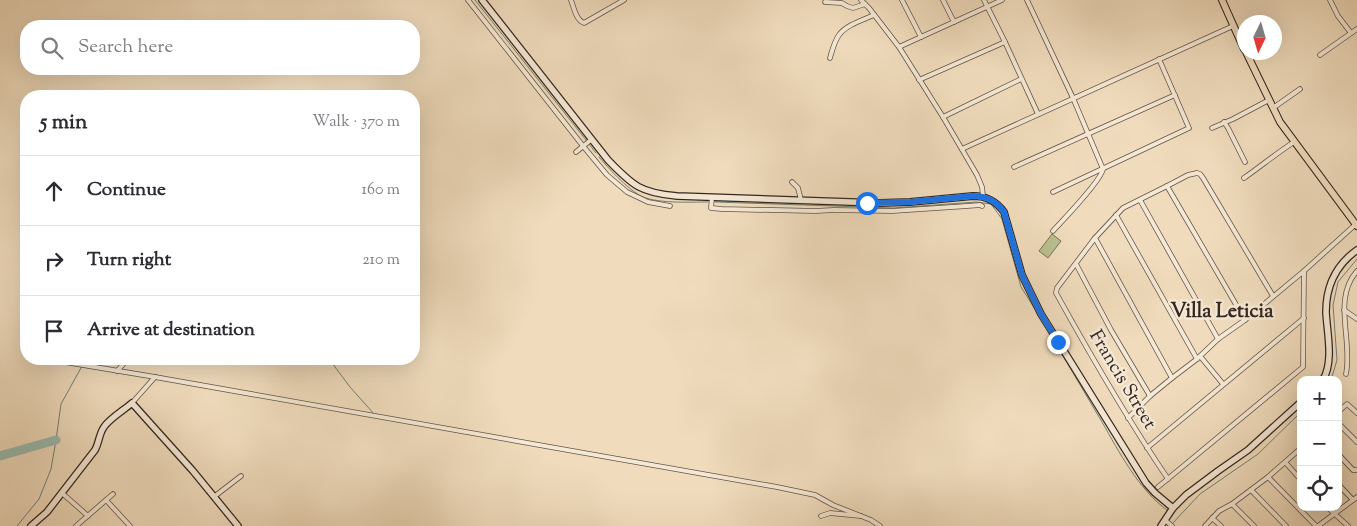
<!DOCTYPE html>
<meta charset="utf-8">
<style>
:root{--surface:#fff;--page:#f2f2f3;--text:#2b2b33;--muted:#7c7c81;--line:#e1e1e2}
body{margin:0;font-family:"Sorts Mill Goudy",serif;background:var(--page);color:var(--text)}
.controls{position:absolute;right:15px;bottom:15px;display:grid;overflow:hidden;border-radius:10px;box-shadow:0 5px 20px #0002}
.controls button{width:45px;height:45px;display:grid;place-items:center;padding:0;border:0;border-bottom:1px solid var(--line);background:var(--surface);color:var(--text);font:25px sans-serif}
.compass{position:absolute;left:1237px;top:15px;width:45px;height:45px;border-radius:50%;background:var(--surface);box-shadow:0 5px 20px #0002;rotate:185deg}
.stop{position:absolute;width:15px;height:15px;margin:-11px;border:4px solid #1a73e8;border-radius:50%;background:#fff}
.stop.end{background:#1a73e8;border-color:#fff;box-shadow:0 1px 5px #0008}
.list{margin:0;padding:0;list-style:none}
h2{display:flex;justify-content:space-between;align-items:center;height:65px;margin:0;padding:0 20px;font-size:21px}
h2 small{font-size:16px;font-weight:400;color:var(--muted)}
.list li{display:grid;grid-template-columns:32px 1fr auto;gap:15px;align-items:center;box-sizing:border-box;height:70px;padding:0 20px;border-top:1px solid var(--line)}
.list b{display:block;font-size:19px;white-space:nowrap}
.list em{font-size:16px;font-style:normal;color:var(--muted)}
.icon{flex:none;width:28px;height:28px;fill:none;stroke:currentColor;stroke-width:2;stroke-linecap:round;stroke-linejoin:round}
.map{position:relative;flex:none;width:1357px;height:526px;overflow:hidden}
.search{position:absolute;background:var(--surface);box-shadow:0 5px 20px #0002;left:20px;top:20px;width:400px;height:55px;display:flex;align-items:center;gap:12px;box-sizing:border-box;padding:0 18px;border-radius:20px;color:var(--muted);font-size:19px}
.panel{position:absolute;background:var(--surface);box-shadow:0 5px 20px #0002;left:20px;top:90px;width:400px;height:275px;border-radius:20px}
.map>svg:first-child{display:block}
.green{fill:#bac090;stroke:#767358}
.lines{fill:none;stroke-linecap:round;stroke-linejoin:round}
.stream{stroke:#718076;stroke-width:1}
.river{stroke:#9abcaf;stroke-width:9}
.street-casing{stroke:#625448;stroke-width:5.5}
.secondary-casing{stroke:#332621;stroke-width:8}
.primary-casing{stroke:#332621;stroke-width:8}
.street{stroke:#f5e8d4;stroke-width:4}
.secondary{stroke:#f5e8d4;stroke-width:5.5}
.primary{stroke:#f0dcbd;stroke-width:6}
.route{stroke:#1a73e8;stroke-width:6}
.labels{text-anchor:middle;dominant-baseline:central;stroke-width:5;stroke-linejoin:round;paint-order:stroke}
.street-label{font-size:19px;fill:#332621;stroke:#f5e8d4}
.neighbourhood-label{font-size:20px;font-weight:bold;fill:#332621;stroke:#f5e8d4}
</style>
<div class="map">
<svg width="1357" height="526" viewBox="0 0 1357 526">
<rect width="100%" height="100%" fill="#f0dcbd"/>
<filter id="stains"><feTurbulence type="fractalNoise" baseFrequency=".004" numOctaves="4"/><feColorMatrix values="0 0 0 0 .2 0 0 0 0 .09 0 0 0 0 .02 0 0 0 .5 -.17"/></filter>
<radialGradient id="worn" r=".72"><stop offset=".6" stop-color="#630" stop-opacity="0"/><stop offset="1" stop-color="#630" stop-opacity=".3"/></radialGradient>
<!-- green -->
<path class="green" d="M 1052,234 L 1061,241 L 1048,258 L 1039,251 Z"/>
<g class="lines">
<!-- stream -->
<g class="stream">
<path d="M 475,0 L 586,140"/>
<path d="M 589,144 L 596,153"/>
<path d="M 599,157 C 608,168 627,188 639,195 C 654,204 690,202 708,202"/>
<path d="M 715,202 L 893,208 L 976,202 L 991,204 L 1002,219 L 1021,287 L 1038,314"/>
<path d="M 1055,343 C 1071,369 1086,395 1102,422 C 1119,452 1139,490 1167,510"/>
<path d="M 329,359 L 350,387 L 375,415"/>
<path d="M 1331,380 L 1337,360 L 1333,305 L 1338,282 L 1357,259"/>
<path d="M 1172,524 L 1200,494 L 1258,454 L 1301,412"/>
<path d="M 17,526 L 39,499 L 51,469 L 56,440 L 61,404 L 82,366"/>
</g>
<!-- river -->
<path class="river" d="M 0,456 L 56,440"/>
<defs>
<g id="street">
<path d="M 468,0 L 583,146 L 607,175 L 627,192 L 648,202 L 670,206"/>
<path d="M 571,0 C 574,8 576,20 584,23 L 624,0"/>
<path d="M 861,0 L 869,8 L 899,47 L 943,117 L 977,175 L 982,187 L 983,196"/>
<path d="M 902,0 L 921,37"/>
<path d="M 943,0 L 954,22"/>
<path d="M 984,0 L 1005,42 L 1038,114"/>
<path d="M 1027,0 L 1073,98 L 1103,169 C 1102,180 1062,221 1053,231"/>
<path d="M 1330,0 L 1338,16 L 1351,33"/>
<path d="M 825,2 L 842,3 L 847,6 L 853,8 L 865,4"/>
<path d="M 899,47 L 1002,0"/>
<path d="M 1320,55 L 1357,29"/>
<path d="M 830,58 C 832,51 834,42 839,35 C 846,25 863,20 874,15"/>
<path d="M 919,80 L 1005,42"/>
<path d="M 1273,108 L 1300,89"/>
<path d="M 943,117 L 1021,79"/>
<path d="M 1224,122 L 1228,128 L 1245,162"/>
<path d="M 1212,128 L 1233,119 L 1269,100"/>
<path d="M 962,149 L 1233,26"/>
<path d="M 576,152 L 592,139"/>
<path d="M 1014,167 L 1175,95"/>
<path d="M 1244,178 C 1261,166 1277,153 1294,142"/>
<path d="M 792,182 L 798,188 L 801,200"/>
<path d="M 1167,186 L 1245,320"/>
<path d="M 1053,192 L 1189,128 L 1159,59"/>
<path d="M 712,197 L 711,208 L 722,209 L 815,211 L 834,210 L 892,211 L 967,206 L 980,205 L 982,206"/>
<path d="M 1140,200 L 1218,339"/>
<path d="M 1116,215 L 1197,359"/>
<path d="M 1095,238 L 1172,378"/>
<path d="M 1076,264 L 1111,330 L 1150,396"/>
<path d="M 1344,310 L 1357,319"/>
<path d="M 1200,356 L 1223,384"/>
<path d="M 61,359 L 65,362 L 155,377"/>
<path d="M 117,371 L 128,359"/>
<path d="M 1346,374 C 1353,340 1332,299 1357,271"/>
<path d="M 132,403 L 155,377 L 777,487 L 815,495 L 833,505 L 871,520 L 880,526"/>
<path d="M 1338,412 L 1347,404 L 1357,413"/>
<path d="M 1128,418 L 1150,396 L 1172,378 L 1197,359 L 1218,339 L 1245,320 L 1304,271 L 1356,224"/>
<path d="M 1338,423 L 1357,442"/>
<path d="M 1147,448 L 1304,318"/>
<path d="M 1338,454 L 1353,470 L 1357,470"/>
<path d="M 1285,462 L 1301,480"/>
<path d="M 1268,477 L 1316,526"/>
<path d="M 1168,479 C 1127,419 1091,356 1056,293 L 1057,288 L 1095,238 L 1123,208 L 1167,186 L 1188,175 L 1197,173 L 1200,174 L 1203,178 L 1273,296"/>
<path d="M 1338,484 L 1353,500"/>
<path d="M 1158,487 L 1303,367 L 1304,271"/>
<path d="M 1251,490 L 1286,526"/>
<path d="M 62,493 L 88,516"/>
<path d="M 215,496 L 241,476"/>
<path d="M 106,500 L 130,526"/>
<path d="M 1232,504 L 1254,526"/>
<path d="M 1327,507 L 1348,526"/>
<path d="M 821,516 L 830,513 L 861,516"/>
<path d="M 1212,518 L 1221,526"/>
<path d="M 1165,520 L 1172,526"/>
<path d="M 76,526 L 113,494"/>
<path d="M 1205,526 L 1219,511 L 1232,504 L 1268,477 L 1301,448"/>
<path d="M 1318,526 L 1357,497"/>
</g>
<g id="secondary">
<path d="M 482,0 L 608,160 C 633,186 641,193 677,196 L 880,203 L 910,202 L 973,196 C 987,196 996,201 1004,212 L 1022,275 L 1041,314 L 1146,483 L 1155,493 L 1173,508"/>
<path d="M 1323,380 C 1334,361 1327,333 1326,312 C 1326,286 1336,265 1357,250"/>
<path d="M 31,526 L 47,512 L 95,450 C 99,443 99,434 104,427 C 109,419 124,410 132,403 L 193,471 L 238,526"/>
<path d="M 1161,526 L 1173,508 L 1186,495 L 1218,471 L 1248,450 L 1301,402"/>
</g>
<g id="primary">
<path d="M 1222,0 L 1244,49"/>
<path d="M 1246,52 L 1280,122 L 1357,226"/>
</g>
</defs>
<!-- street casing -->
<use href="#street" class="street-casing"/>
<!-- secondary casing -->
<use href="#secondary" class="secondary-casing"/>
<!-- primary casing -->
<use href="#primary" class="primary-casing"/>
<!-- street -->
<use href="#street" class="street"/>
<!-- secondary -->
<use href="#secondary" class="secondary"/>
<!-- primary -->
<use href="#primary" class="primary"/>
</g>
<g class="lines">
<!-- route -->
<path class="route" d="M 867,203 L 910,202 L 973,196 C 987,196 996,201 1004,212 L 1022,275 L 1041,314 L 1058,342"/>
</g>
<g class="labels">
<!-- street labels -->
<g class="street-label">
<text transform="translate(1122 380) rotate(59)">Francis Street</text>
</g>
<!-- neighbourhood labels -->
<g class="neighbourhood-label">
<text x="1222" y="312">Villa Leticia</text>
</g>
</g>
<rect width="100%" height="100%" filter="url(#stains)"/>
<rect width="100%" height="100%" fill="url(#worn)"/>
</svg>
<div class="controls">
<button>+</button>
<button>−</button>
<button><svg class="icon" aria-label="locate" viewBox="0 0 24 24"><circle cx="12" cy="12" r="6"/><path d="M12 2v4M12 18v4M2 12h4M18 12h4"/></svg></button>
</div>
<svg class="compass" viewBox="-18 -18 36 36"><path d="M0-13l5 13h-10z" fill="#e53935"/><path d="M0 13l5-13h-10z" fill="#7c7c81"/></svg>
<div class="stop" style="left:867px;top:203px"></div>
<div class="stop end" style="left:1058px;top:342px"></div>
<div class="search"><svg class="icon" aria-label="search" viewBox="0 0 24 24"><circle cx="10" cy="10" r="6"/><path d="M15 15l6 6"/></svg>Search here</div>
<section class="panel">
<h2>5 min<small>Walk · 370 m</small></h2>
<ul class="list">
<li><svg class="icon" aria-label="ahead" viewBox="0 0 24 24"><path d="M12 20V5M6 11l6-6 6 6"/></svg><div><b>Continue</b></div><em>160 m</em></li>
<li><svg class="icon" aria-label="right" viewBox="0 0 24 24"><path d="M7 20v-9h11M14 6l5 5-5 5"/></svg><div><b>Turn right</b></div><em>210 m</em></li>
<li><svg class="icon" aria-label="arrive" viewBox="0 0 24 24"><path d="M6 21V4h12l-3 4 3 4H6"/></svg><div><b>Arrive at destination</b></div></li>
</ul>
</section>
</div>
